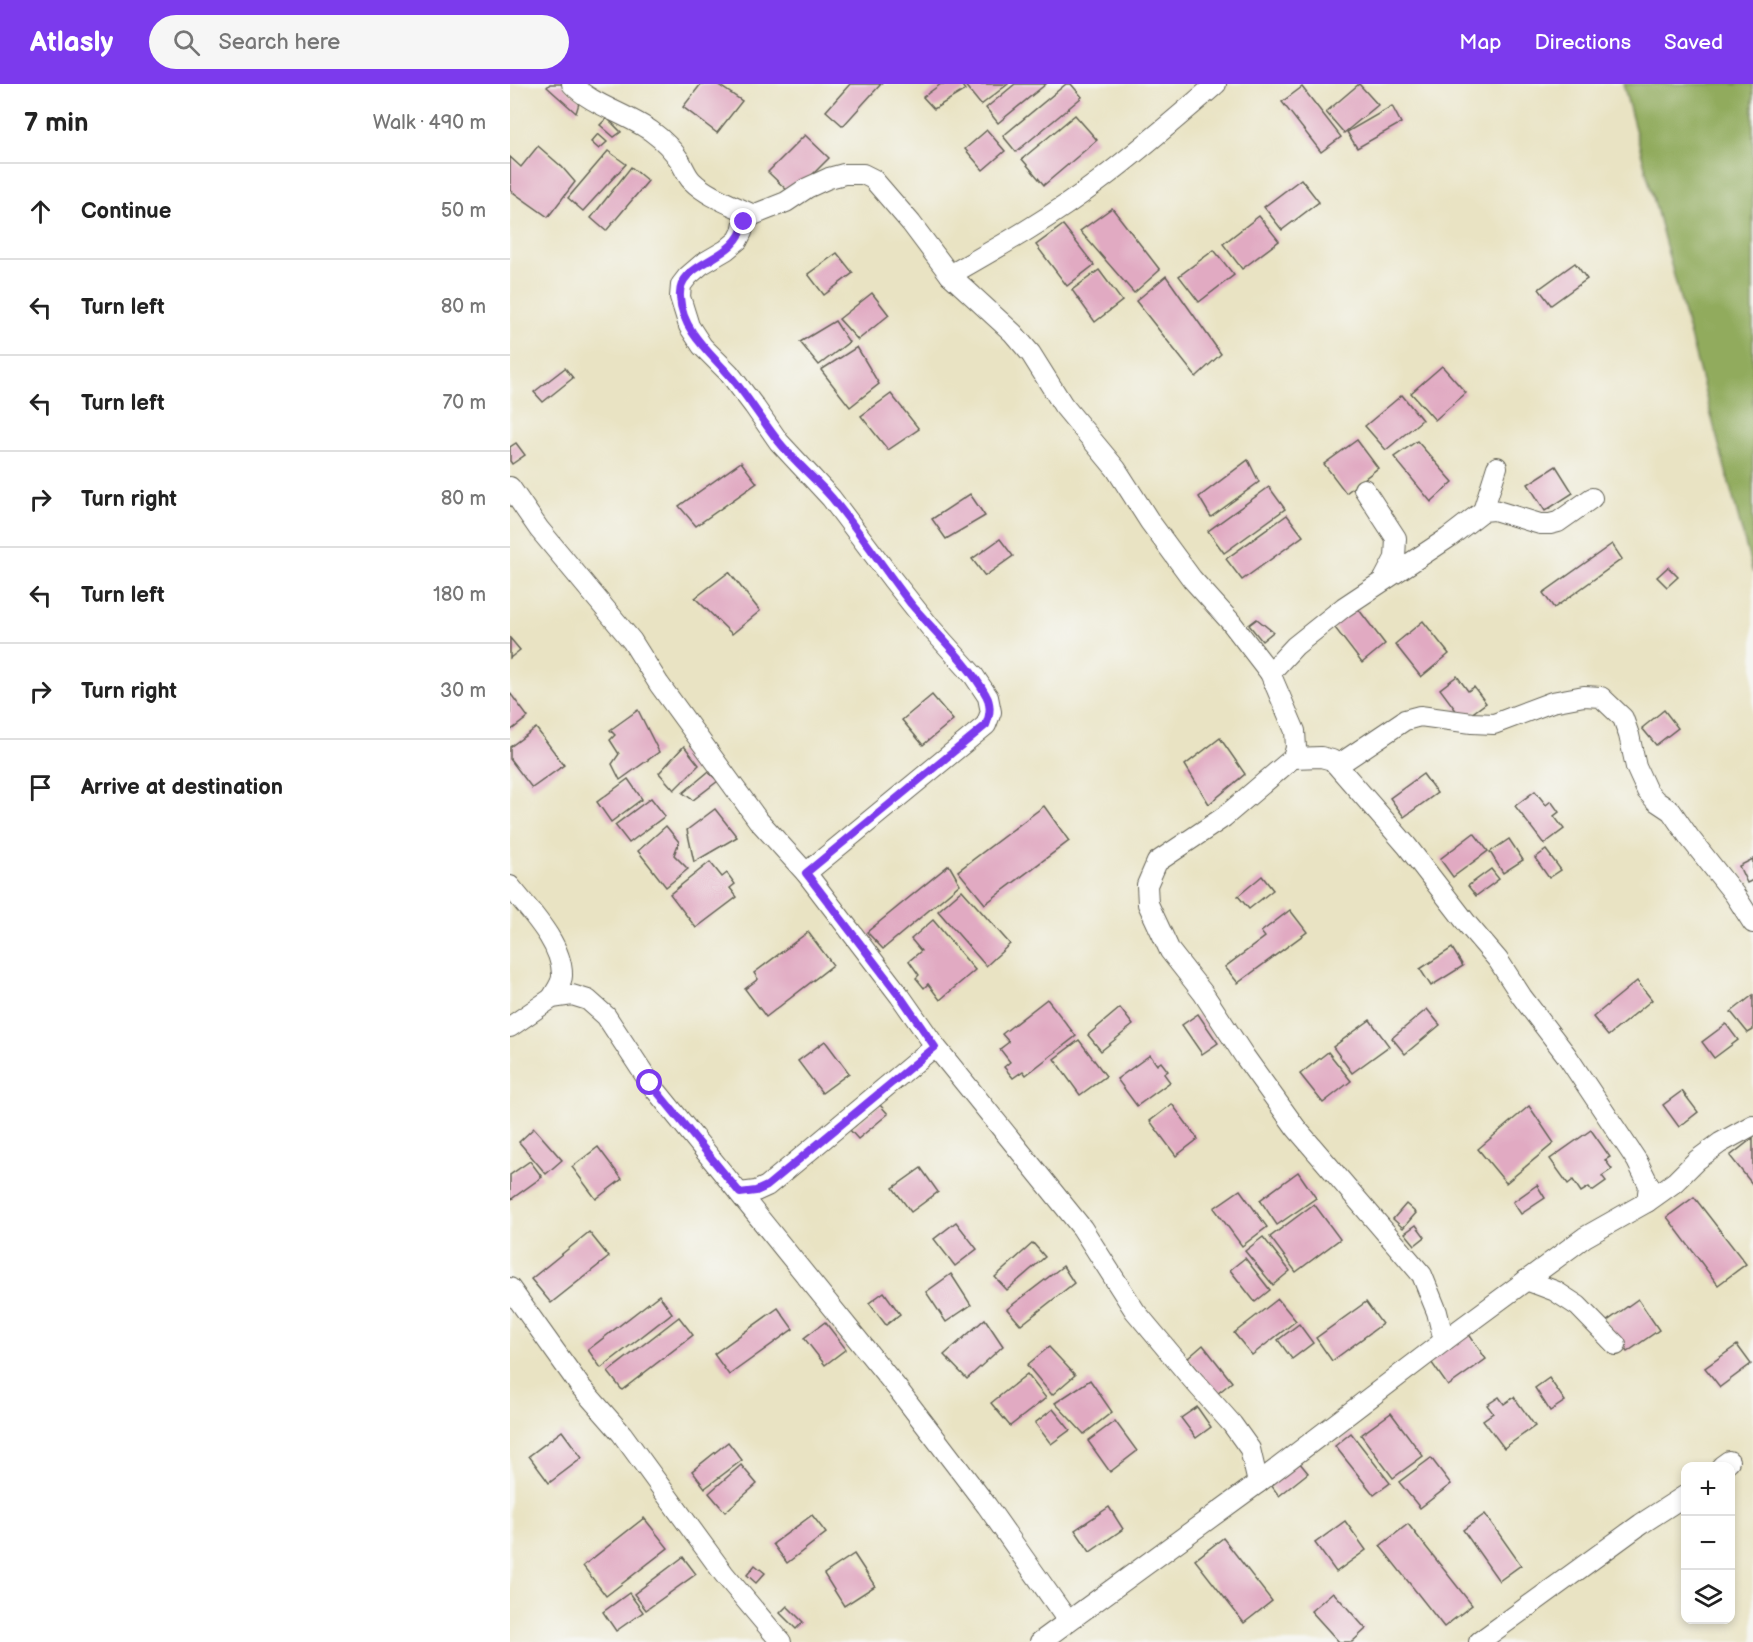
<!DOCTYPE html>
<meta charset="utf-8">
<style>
:root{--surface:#fff;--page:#f6f6f6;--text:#222;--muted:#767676;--line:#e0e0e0;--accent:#7c3aed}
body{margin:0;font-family:"Balsamiq Sans",sans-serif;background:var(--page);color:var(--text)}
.controls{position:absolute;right:18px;bottom:18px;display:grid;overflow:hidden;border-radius:12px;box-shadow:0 3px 9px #0003}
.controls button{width:54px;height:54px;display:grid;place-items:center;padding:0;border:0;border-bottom:2px solid var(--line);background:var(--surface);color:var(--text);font:30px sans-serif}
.stop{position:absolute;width:18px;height:18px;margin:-14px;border:4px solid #7c3aed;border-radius:50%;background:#fff}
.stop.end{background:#7c3aed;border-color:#fff;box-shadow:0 2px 6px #0008}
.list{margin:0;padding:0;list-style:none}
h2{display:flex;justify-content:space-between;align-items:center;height:78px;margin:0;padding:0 24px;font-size:26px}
h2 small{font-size:20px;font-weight:400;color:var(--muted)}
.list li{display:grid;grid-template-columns:39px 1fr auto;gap:18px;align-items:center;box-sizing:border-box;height:96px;padding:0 24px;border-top:2px solid var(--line)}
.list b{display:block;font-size:22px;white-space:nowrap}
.list em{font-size:20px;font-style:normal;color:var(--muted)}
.icon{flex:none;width:33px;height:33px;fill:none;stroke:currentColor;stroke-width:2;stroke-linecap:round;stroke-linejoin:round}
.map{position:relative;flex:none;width:1243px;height:1558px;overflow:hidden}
header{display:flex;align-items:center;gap:36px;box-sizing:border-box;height:84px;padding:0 30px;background:var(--accent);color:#fff}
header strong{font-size:28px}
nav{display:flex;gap:33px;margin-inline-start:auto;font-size:21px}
.search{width:420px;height:54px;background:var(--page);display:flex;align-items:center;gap:15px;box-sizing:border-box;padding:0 21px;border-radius:33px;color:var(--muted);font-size:22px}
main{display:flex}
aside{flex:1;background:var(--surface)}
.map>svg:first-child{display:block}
.forest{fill:#91ab5d;stroke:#56643c;stroke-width:1.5}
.building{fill:#e1aac2}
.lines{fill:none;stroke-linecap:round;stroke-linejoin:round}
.street-casing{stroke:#646256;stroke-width:22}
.street{stroke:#fff;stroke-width:20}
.route{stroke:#7c3aed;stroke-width:8}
</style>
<header>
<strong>Atlasly</strong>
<div class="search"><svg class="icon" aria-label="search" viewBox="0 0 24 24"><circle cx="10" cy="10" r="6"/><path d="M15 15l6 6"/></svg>Search here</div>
<nav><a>Map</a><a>Directions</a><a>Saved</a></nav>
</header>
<main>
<aside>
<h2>7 min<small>Walk · 490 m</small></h2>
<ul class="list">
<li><svg class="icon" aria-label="ahead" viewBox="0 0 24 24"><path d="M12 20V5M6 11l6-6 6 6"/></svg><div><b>Continue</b></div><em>50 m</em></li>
<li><svg class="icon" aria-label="left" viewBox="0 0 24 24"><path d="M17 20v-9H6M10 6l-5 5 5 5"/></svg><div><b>Turn left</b></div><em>80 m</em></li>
<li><svg class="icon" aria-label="left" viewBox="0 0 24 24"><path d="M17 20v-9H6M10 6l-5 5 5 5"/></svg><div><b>Turn left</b></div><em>70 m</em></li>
<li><svg class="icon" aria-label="right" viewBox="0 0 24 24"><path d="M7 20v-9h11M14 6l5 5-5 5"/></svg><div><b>Turn right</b></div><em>80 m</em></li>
<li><svg class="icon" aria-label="left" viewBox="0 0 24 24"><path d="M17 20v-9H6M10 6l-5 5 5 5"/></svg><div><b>Turn left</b></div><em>180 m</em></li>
<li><svg class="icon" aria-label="right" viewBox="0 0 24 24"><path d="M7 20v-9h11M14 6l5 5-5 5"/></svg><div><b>Turn right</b></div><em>30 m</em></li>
<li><svg class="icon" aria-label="arrive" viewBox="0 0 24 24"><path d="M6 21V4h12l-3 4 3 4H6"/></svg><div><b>Arrive at destination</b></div></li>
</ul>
</aside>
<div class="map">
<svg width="1243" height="1558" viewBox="0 0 1243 1558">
<rect width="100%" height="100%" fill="#f6f6f2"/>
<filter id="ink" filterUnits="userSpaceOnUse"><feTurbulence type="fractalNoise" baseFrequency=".0167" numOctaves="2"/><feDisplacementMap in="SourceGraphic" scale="12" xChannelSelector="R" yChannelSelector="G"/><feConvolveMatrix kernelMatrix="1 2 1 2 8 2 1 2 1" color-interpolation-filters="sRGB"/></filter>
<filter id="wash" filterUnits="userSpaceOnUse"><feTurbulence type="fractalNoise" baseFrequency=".008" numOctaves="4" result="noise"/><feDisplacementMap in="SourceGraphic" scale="24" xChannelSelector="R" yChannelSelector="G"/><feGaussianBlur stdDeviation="1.35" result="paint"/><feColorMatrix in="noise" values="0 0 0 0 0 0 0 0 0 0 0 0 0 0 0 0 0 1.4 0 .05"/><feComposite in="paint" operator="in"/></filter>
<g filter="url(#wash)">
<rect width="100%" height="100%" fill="#e9e3c3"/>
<!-- forest -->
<path class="forest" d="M 1113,0 L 1243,0 L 1243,489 Z"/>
<g id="blocks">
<!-- building -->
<g class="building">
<path d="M 40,0 L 51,0 L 70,16 L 66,29 L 37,3 Z"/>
<path d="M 191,0 L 207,0 L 232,17 L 207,49 L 173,23 Z"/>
<path d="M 340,0 L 371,0 L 333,42 L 316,27 Z"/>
<path d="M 431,0 L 451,0 L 455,6 L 424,25 L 413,13 Z"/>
<path d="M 454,0 L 498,0 L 471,21 Z"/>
<path d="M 505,0 L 536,0 L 488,39 L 476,24 Z"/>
<path d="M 556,0 L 561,0 L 572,13 L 506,68 L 493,52 Z"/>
<path d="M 849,0 L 868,21 L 834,49 L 816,28 Z"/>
<path d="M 792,3 L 831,53 L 811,68 L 772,18 Z"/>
<path d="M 882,22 L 891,39 L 847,64 L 837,48 Z"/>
<path d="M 565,31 L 587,56 L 534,101 L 512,75 Z"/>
<path d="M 97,34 L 111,48 L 104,53 L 90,41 Z"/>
<path d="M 477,46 L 495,67 L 473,86 L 455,65 Z"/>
<path d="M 88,50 L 97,58 L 89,65 L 81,58 Z"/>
<path d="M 295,51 L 319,74 L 282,111 L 258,88 Z"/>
<path d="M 28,62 L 52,83 L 65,98 L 38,133 L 0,106 L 0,73 L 11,83 Z"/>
<path d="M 98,67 L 116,80 L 73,127 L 58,114 Z"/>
<path d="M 121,83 L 138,97 L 96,147 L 81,134 Z"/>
<path d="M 791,95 L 809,118 L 772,146 L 754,123 Z"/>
<path d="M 602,124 L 650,186 L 624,209 L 570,147 Z"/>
<path d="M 749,132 L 769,157 L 732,185 L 713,160 Z"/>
<path d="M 553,141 L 584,181 L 557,202 L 526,161 Z"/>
<path d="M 704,166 L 724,191 L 689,218 L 669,192 Z"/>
<path d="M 327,169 L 343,189 L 314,211 L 298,190 Z"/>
<path d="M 1065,179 L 1077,195 L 1041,221 L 1029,205 Z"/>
<path d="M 589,186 L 612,217 L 585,238 L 562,206 Z"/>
<path d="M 656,192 L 711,270 L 686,293 L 626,217 Z"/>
<path d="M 362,209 L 379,231 L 348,256 L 329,235 Z"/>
<path d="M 325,237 L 339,258 L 309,281 L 290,258 Z"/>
<path d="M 347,263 L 369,300 L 340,323 L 311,286 Z"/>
<path d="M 932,282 L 956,309 L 925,336 L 901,309 Z"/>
<path d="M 55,284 L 63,294 L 33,318 L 24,308 Z"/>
<path d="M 381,310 L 409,345 L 378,366 L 351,332 Z"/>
<path d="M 892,311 L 912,336 L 876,366 L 855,342 Z"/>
<path d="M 847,356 L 868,384 L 836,409 L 814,380 Z"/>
<path d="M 907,357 L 943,398 L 921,418 L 884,373 Z"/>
<path d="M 6,359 L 15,371 L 2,380 L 0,377 L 0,363 Z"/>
<path d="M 738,376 L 749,398 L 701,433 L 689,413 Z"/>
<path d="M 231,378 L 247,399 L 186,442 L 169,422 Z"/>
<path d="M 1046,382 L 1063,409 L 1035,427 L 1018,400 Z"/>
<path d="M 759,403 L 775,425 L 714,469 L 698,447 Z"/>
<path d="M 460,410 L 475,432 L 436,455 L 422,435 Z"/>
<path d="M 777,431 L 793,452 L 732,496 L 716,475 Z"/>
<path d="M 490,455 L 503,472 L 475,492 L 462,475 Z"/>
<path d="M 1102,460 L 1112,475 L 1044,524 L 1033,509 Z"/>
<path d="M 1158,483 L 1168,493 L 1157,503 L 1147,493 Z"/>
<path d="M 219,488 L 250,527 L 222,550 L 185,514 Z"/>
<path d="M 846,522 L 875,560 L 852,579 L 822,540 Z"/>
<path d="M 747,535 L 763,548 L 752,557 L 739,541 Z"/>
<path d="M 913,537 L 939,570 L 911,593 L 885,560 Z"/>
<path d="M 0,554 L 10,566 L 0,574 Z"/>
<path d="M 947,592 L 958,607 L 964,603 L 976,619 L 953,636 L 930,605 Z"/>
<path d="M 0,609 L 18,633 L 0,647 Z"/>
<path d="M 422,611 L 443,636 L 413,661 L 392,636 Z"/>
<path d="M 128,626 L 149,668 L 110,696 L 102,680 L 109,670 L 100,656 L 105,651 L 100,646 Z"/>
<path d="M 1154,626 L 1168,644 L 1146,661 L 1132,644 Z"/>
<path d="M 26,644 L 54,681 L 22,704 L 0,675 L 0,663 Z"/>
<path d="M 710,654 L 735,690 L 699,720 L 675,681 Z"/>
<path d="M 174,662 L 189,681 L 164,706 L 149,689 Z"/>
<path d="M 198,688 L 208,697 L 183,716 L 173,709 Z"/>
<path d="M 913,690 L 927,709 L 894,733 L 880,714 Z"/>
<path d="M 118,695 L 132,715 L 101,738 L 87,718 Z"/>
<path d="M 1025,707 L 1036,721 L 1041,717 L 1049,728 L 1044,732 L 1054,745 L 1034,760 L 1005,722 Z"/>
<path d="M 141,714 L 155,732 L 119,759 L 105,741 Z"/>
<path d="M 534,722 L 559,757 L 475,820 L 448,787 Z"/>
<path d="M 205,725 L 227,753 L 184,778 L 177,746 Z"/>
<path d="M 156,742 L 169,758 L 164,771 L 178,785 L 156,803 L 128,767 Z"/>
<path d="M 964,749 L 978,767 L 943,793 L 930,775 Z"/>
<path d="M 999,755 L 1013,776 L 993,789 L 980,768 Z"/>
<path d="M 1036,766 L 1051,786 L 1039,794 L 1025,774 Z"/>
<path d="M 1243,775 L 1243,796 L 1237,799 L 1229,782 Z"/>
<path d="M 200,778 L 212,793 L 217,789 L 225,800 L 220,804 L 227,813 L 186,844 L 160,810 Z"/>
<path d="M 439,781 L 450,800 L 373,865 L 357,848 Z"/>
<path d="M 981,785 L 989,795 L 966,812 L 958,802 Z"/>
<path d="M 752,792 L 763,806 L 739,825 L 728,812 Z"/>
<path d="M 452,806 L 500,860 L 476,882 L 428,827 Z"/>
<path d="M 780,826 L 797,848 L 728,899 L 715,883 L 755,853 L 751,848 Z"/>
<path d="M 423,836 L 465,886 L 430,916 L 418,900 L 414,904 L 406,894 L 409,891 L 399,877 L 411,867 L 401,855 Z"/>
<path d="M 298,848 L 323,881 L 256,933 L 235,905 L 248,895 L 244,889 Z"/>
<path d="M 942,864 L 953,882 L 921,902 L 910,885 Z"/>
<path d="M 1127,897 L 1142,916 L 1098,952 L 1083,933 Z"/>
<path d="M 1243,911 L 1243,946 L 1238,949 L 1221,928 Z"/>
<path d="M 537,915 L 566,952 L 516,991 L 513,987 L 503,994 L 494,983 L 500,978 L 490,965 L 499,958 L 492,950 Z"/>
<path d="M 610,924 L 623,941 L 591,967 L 578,951 Z"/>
<path d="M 917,925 L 930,941 L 895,970 L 882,954 Z"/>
<path d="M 688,930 L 708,959 L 692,970 L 672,941 Z"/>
<path d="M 860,936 L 879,962 L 842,989 L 823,963 Z"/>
<path d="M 1216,940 L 1228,956 L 1204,974 L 1192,958 Z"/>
<path d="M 569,956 L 596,992 L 570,1011 L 544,975 Z"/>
<path d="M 315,957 L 339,989 L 312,1009 L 288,977 Z"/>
<path d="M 818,968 L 841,997 L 813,1019 L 790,990 Z"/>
<path d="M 640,971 L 647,981 L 651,978 L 658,987 L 654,990 L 660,998 L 627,1022 L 607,995 Z"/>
<path d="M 1172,1007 L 1188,1028 L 1169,1043 L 1153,1021 Z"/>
<path d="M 662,1020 L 688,1055 L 666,1072 L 640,1037 Z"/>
<path d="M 370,1021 L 378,1030 L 348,1055 L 340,1046 Z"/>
<path d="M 1019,1022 L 1044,1059 L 996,1099 L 968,1065 Z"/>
<path d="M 24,1044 L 52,1076 L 36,1090 L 9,1058 Z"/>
<path d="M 1081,1046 L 1100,1073 L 1095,1076 L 1102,1085 L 1092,1092 L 1096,1097 L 1082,1107 L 1079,1103 L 1071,1108 L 1063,1096 L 1058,1100 L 1040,1075 Z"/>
<path d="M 1243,1054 L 1243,1101 L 1220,1072 Z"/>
<path d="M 88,1063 L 112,1095 L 86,1115 L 62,1083 Z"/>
<path d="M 20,1077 L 32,1093 L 0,1116 L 0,1091 Z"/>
<path d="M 411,1084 L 428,1108 L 401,1128 L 383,1104 Z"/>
<path d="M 788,1088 L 806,1114 L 767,1141 L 750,1116 Z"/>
<path d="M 1027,1101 L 1035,1114 L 1011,1130 L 1003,1118 Z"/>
<path d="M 730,1106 L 757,1143 L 732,1162 L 704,1124 Z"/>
<path d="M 1184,1113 L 1236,1180 L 1208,1201 L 1157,1133 Z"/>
<path d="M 804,1120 L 830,1155 L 786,1188 L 760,1153 Z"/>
<path d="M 896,1120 L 906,1129 L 893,1144 L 883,1135 Z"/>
<path d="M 446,1138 L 467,1165 L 445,1182 L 424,1155 Z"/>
<path d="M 906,1141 L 915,1153 L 905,1161 L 895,1149 Z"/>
<path d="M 79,1148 L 99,1173 L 41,1219 L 21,1195 Z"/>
<path d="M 753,1153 L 780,1187 L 763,1201 L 735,1167 Z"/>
<path d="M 523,1159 L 535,1173 L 497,1206 L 485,1193 Z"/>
<path d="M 735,1174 L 760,1206 L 745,1218 L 720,1186 Z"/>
<path d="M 553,1182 L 564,1199 L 511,1241 L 497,1225 Z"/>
<path d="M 441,1190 L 461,1221 L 436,1238 L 416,1208 Z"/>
<path d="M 374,1208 L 390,1230 L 376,1241 L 359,1219 Z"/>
<path d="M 149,1211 L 162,1229 L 91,1284 L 78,1266 Z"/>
<path d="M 768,1215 L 786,1237 L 742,1271 L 724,1249 Z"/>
<path d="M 1128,1215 L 1149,1246 L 1117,1268 L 1096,1238 Z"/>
<path d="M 856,1218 L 872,1240 L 822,1277 L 806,1254 Z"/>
<path d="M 268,1224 L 283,1245 L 219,1291 L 204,1270 Z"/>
<path d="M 169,1233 L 183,1251 L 112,1306 L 98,1288 Z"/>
<path d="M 475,1235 L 493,1262 L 457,1295 L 434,1271 Z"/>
<path d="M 315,1238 L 336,1265 L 315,1281 L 294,1254 Z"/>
<path d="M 789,1240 L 803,1259 L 782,1275 L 768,1256 Z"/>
<path d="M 958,1249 L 976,1275 L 938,1302 L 919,1275 Z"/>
<path d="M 693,1261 L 722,1298 L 707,1310 L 678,1274 Z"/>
<path d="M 1227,1261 L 1241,1280 L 1210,1303 L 1195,1284 Z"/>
<path d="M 539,1263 L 565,1291 L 542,1311 L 517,1281 Z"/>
<path d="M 517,1290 L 536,1314 L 500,1342 L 481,1319 Z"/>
<path d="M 1039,1294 L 1055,1317 L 1040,1327 L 1025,1304 Z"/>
<path d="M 580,1296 L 602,1328 L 574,1350 L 545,1319 Z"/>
<path d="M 989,1313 L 994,1320 L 1004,1313 L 1025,1342 L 994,1364 L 973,1336 L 983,1329 L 977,1321 Z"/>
<path d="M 687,1323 L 701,1343 L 686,1354 L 671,1334 Z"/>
<path d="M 543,1325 L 560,1346 L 541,1360 L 525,1339 Z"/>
<path d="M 881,1329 L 913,1372 L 883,1394 L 851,1351 Z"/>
<path d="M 605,1337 L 627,1367 L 600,1388 L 578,1357 Z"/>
<path d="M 52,1347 L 72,1374 L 39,1399 L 19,1372 Z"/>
<path d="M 841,1349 L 880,1399 L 864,1411 L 825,1362 Z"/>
<path d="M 218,1358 L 232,1376 L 195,1404 L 182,1387 Z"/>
<path d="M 921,1374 L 941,1400 L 910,1424 L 889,1398 Z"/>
<path d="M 789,1378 L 798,1389 L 769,1412 L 761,1401 Z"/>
<path d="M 231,1381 L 247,1400 L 215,1428 L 199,1409 Z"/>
<path d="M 599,1423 L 613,1445 L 580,1468 L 565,1446 Z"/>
<path d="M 975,1430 L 1011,1481 L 989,1497 L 953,1446 Z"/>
<path d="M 302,1431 L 316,1449 L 277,1479 L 263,1460 Z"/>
<path d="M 134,1434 L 158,1464 L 96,1512 L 73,1482 Z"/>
<path d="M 835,1437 L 856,1466 L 826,1488 L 805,1459 Z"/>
<path d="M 898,1440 L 962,1521 L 934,1543 L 870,1462 Z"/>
<path d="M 713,1454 L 762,1517 L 734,1539 L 685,1476 Z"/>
<path d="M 344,1470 L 365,1502 L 334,1522 L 314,1490 Z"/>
<path d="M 173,1473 L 186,1490 L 136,1526 L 124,1510 Z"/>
<path d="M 245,1481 L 255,1489 L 246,1499 L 237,1491 Z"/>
<path d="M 823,1508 L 856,1545 L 842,1558 L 829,1558 L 801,1527 Z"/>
<path d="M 119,1509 L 133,1528 L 106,1547 L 93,1528 Z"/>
<path d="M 277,1522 L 293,1538 L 286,1545 L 270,1529 Z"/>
</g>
</g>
</g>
<g filter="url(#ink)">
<use href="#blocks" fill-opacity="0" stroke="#646256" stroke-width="1.5"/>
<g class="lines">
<defs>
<g id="street">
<path d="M 62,0 C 80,20 117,30 141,47 C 152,55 163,66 170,77 C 174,84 177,92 182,97 C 198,113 223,121 243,131"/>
<path d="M 440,191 C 491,162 542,133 589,97 C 629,67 668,33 706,0"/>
<path d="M 0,403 L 29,445 L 122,557 L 149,600 L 248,736 L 296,789 L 390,912 L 425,962 L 572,1144 L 625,1227 L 682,1295 L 722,1340 L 740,1365 L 748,1399"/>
<path d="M 854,405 L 886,454 L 885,474 L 874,495"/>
<path d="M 973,427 L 987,383"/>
<path d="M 760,589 L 785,562 L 834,523 L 938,454 L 973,427 L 984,426 L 1030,440 L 1040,440 L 1048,438 L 1082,414"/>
<path d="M 783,674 L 811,673 L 822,676 L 897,762 L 958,841 L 988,876 L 1012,913 L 1057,972 L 1127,1077 L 1139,1101 L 1137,1118"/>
<path d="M 828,681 L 895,636 L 910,632 L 962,639 L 984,640 L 1042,618 L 1074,612 L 1091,613 L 1113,634 L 1119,651 L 1126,683 L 1137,707 L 1146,717 L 1161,727 L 1179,753 L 1225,811 L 1243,839"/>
<path d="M 296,789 L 476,641 L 481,628 L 478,613 L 464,592 L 420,543 L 382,495 L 321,414 L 269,358 L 244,322 L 219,289 L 192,262 L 179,242 L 170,213 L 171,201 L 178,192 L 192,180 L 216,166 L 228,156 L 232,148 L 234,139 L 243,131 L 276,118 L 297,104 L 319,94 L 334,90 L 353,90 L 363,95 L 401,139 L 440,191 L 503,249 L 521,270 L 553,321 L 606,385 L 640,438 L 682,495 L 720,537 L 760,589 L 785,647 L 786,664 L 783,674 L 714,733 L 647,778 L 637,801 L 638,820 L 660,867 L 693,909 L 735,973 L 786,1044 L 912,1191 L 927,1228 L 934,1257"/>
<path d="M 0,802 C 19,826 53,860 52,892 C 52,899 45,908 42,914"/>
<path d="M 0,943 L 42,914 L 62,911 L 78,916 L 96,932 L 140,999 L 387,1304 L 477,1422 L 558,1537"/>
<path d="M 230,1109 L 246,1107 L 257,1102 L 425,962"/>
<path d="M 1016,1196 L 1045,1207 L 1068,1222 L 1106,1261"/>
<path d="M 0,1204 L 70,1302 L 112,1350 L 214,1490 L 271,1558"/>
<path d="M 1212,1382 L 1219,1377"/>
<path d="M 530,1558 L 748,1399 L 934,1257 L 1075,1153 L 1137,1118 L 1165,1098 L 1187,1076 L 1210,1059 L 1243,1041"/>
<path d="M 969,1558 L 1131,1440 L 1176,1411"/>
</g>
</defs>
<!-- street casing -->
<use href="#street" class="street-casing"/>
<!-- street -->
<use href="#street" class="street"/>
</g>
</g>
<g class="lines" filter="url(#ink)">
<!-- route -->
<path class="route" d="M 140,999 L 230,1109 L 246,1107 L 257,1102 L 425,963 L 390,912 L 296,789 L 476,641 C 480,631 482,621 476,611 C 460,581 424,547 401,520 C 374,485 350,448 322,414 C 305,394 285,378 269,358 C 254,339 241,318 226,299 C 206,273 172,250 170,213 C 167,176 228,178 234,138"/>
</g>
</svg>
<div class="controls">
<button>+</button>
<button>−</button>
<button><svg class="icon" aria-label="layers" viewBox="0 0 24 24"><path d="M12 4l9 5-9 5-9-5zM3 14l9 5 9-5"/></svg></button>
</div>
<div class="stop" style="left:140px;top:999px"></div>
<div class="stop end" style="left:234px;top:138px"></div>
</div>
</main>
